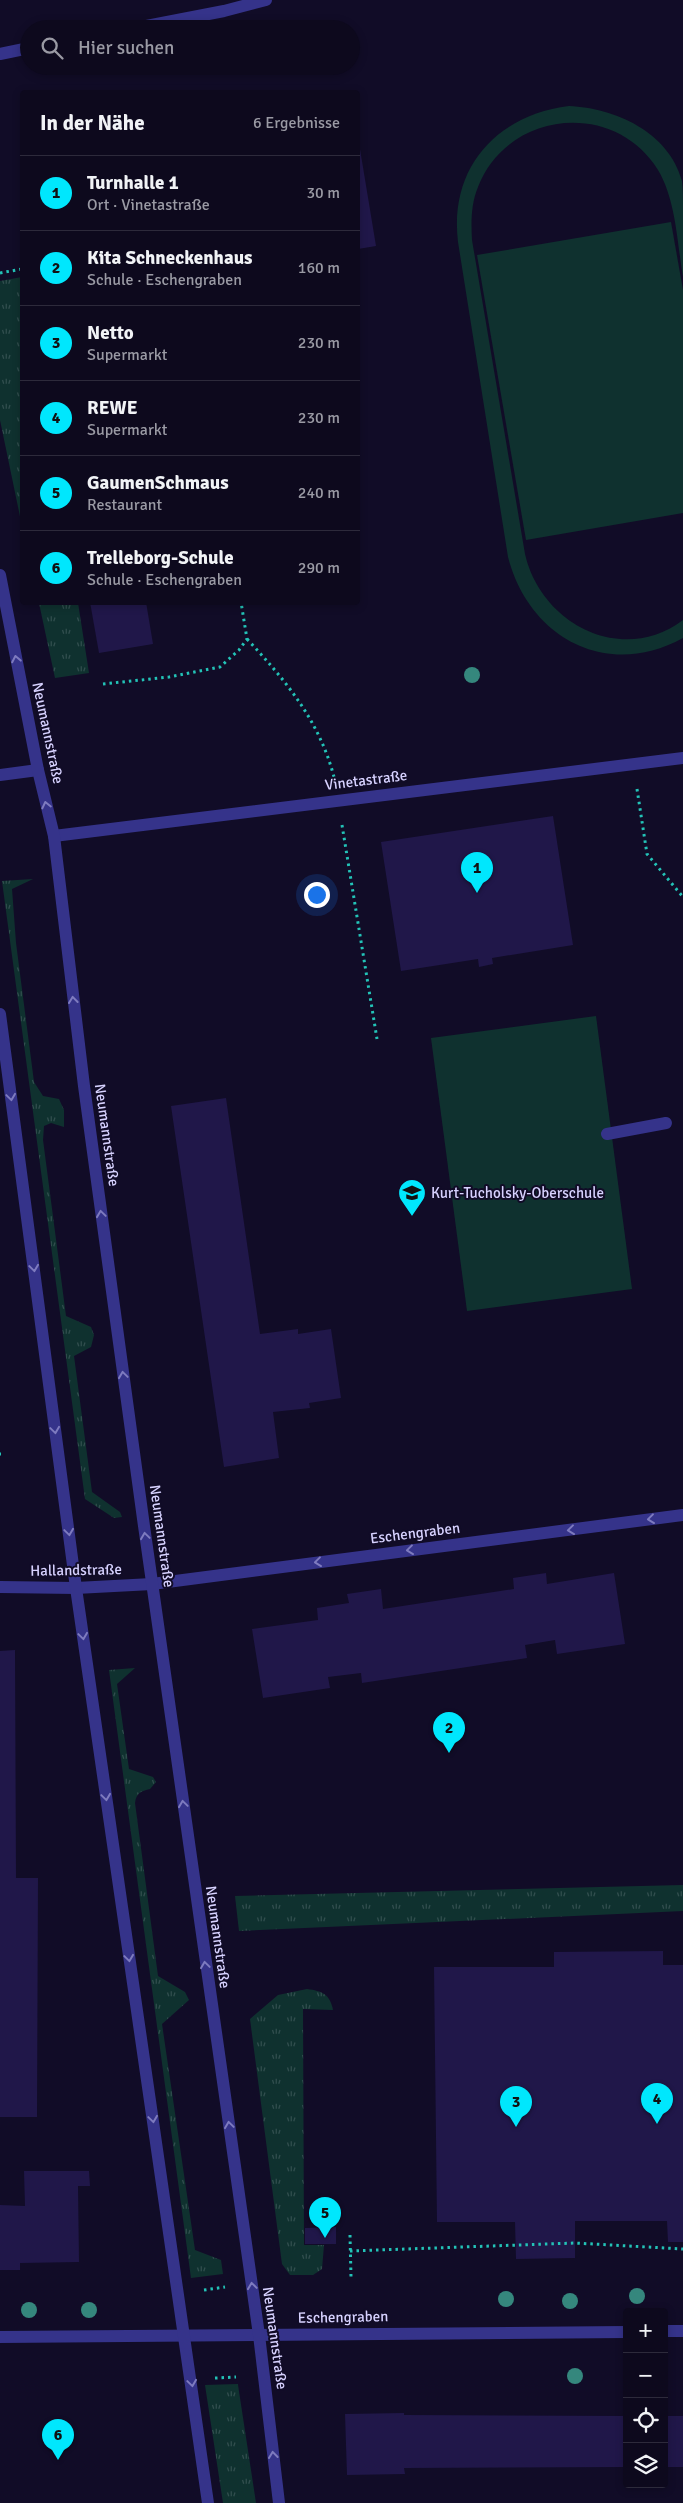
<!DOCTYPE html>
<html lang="de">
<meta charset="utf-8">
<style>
:root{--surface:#0d091d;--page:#161226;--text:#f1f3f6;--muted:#9a9aa4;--line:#2d2a3b;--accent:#00e7fd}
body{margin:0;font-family:Signika,sans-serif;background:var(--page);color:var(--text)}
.controls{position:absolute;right:15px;bottom:15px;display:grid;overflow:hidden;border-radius:5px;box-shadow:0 2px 8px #0003}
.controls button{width:45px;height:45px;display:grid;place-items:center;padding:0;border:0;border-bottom:1px solid var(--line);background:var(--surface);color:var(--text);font:25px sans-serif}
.you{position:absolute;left:316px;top:894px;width:18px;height:18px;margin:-12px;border:4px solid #fff;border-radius:50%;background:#1a73e8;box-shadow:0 0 0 8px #1a73e833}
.badge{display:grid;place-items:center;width:32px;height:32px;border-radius:50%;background:var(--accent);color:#111;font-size:16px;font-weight:700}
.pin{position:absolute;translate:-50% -41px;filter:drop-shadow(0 1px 2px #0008)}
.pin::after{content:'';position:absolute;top:26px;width:18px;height:15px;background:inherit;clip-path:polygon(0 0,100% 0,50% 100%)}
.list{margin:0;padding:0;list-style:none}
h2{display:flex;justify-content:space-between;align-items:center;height:65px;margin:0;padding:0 20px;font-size:21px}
h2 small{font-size:16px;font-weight:400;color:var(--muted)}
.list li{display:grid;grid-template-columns:32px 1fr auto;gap:15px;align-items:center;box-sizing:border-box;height:75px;padding:0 20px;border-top:1px solid var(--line)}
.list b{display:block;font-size:19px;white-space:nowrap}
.list p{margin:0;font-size:16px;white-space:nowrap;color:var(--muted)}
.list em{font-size:16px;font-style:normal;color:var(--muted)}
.icon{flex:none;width:28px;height:28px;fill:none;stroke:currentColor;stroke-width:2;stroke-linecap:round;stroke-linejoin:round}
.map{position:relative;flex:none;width:683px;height:2503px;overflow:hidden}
.search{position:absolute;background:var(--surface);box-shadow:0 2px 8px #0003;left:20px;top:20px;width:340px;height:55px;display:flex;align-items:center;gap:12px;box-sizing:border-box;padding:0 18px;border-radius:28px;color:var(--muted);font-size:19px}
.panel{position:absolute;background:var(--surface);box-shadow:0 2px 8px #0003;left:20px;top:90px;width:340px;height:515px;border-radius:5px}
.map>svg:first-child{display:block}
.grass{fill:url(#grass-tufts)}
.pitch{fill:#0f312f}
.building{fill:#201749}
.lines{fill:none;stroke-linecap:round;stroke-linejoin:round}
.path{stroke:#23c3b7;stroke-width:3;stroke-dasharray:2.5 4;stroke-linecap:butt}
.service{stroke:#35338a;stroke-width:12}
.minor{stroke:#35338a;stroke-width:12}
.tertiary{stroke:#35338a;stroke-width:12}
.tree{fill:#35877d}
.oneway{stroke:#7e7bbf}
.labels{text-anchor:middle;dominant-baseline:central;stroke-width:4;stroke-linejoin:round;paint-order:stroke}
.street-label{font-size:15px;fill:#d7d2ff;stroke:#110c27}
.poi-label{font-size:15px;fill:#d7d2ff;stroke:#110c27;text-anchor:start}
</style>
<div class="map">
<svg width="683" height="2503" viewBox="0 0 683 2503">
<defs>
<pattern id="grass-tufts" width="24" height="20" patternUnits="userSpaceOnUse" patternTransform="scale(1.25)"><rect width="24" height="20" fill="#0f312f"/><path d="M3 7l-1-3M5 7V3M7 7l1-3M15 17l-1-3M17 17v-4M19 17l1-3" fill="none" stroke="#314e4e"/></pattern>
</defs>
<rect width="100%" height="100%" fill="#110c27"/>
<!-- grass -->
<g class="grass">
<path d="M 22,277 L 22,526 L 0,420 L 0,281 Z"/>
<path d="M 39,603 L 78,603 L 89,673 L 55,678 Z"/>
<path d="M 33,879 L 12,889 L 16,943 L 34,1082 L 43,1096 L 59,1099 L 64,1110 L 64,1127 L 51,1123 L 44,1126 L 43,1140 L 66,1316 L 91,1327 L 94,1335 L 91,1347 L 74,1356 L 92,1492 L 120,1512 L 122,1517 L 114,1518 L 85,1499 L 2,881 Z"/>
<path d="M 135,1668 L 117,1684 L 129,1769 L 153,1777 L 156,1782 L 150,1789 C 141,1791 136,1793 135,1803 L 158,1976 L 185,1992 L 189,2000 L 162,2024 L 195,2250 L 221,2260 L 223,2274 L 191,2278 L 109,1670 Z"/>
<path d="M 683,1885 L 683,1911 L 239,1931 L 235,1896 Z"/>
<path d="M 307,1989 C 322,1991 330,1994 333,2010 L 303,2009 L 304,2245 L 324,2245 L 322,2269 L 313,2275 L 290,2275 L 282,2264 L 250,2019 L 278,1995 Z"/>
<path d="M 238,2384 L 238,2385 L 256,2503 L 223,2503 L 205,2385 Z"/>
</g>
<!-- pitch -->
<g class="pitch">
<path d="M 569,106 C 615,108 669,132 682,181 C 683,189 683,199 683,208 C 683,231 683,254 683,277 C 677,242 676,200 658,170 C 614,99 507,111 478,187 C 471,204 471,222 472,240 L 525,554 C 541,624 622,666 683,620 L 683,638 C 607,680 529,638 508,557 L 458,242 C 449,167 497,115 569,106 Z"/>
<path d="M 671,222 L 683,290 L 683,513 L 526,540 L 477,255 Z"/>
<path d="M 596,1016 L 632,1289 L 467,1311 L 431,1038 Z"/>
</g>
<!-- building -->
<g class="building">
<path d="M 358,137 L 376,246 L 358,249 Z"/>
<path d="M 90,602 L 146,602 L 153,644 L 99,653 Z"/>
<path d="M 553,816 L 573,945 L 492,958 L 493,964 L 479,967 L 478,959 L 401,971 L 381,842 Z"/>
<path d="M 226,1098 L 260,1334 L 298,1329 L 298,1334 L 331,1329 L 341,1398 L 309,1403 L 310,1408 L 273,1412 L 279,1458 L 224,1467 L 171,1106 Z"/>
<path d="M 546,1573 L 547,1584 L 614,1573 L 625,1644 L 557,1654 L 555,1640 L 525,1645 L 527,1658 L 362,1683 L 361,1673 L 328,1677 L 330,1688 L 263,1698 L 252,1629 L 318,1620 L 317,1608 L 349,1603 L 347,1594 L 381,1589 L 383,1609 L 514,1589 L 513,1578 Z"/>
<path d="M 15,1650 L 16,1878 L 38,1878 L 37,2117 L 0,2117 L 0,1651 Z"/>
<path d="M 663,1951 L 663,1965 L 683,1965 L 683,2242 L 668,2242 L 667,2221 L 575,2221 L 575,2258 L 516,2259 L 515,2222 L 437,2222 L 434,1967 L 554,1967 L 554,1952 Z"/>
<path d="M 24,2171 L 89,2171 L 90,2186 L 78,2186 L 79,2262 L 20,2263 L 20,2270 L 0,2270 L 0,2205 L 25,2206 Z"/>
<path d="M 336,2227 L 336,2244 L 305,2244 L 305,2228 Z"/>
<path d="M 404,2413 L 404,2415 L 627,2416 L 627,2467 L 404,2468 L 405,2474 L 347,2475 L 345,2414 Z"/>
<rect x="664" y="2416" width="19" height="51"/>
</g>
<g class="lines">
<!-- path -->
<g class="path">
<path d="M 0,273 L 22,269"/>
<path d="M 247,639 C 286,681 319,720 334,777"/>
<path d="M 103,684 L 169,677 L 220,667 L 239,650 L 247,639 L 241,602"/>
<path d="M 637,789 L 647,854 L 683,897"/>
<path d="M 342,825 L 377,1039"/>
<path d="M 0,1454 L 1,1454"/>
<path d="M 350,2235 L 351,2277"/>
<path d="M 350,2251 L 575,2243 L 683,2249"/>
<path d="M 204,2290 L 225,2287"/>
<path d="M 215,2378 L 236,2377"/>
</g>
<!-- service -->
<path class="service" d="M 607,1134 L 666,1123"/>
<!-- minor -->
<g class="minor">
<path d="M 131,29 L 224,11 L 266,0"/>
<path d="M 0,54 L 29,48"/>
<path d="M 0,775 L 38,770"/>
<path d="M 54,836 L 683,758"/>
<path d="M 0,1587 L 76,1588 L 152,1584 L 683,1515"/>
<path d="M 664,2331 L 683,2331"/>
<path d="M 0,2337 L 627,2332"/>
</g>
<!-- tertiary -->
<g class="tertiary">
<path d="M 0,575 L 38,770 L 54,836 L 84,1086 L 144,1526 L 259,2335 L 279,2503"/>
<path d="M 0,1014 L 76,1588 L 208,2503"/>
</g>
</g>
<!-- trees -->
<g class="tree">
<circle cx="472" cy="675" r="8"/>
<circle cx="637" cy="2296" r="8"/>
<circle cx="506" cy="2299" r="8"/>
<circle cx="570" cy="2301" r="8"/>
<circle cx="29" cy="2310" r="8"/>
<circle cx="89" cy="2310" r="8"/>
<circle cx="575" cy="2376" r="8"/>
</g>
<!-- one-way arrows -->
<defs><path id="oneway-chevron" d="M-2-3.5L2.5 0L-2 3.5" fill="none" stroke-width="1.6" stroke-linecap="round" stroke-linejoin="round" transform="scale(1.25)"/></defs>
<g class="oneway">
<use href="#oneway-chevron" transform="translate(16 659) rotate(-101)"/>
<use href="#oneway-chevron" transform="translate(46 805) rotate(-103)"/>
<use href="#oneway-chevron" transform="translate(73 1000) rotate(-97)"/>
<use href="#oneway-chevron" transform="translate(11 1097) rotate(82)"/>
<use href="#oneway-chevron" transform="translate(101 1214) rotate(-98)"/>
<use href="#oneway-chevron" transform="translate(34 1268) rotate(82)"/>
<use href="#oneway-chevron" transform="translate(123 1375) rotate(-98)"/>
<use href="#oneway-chevron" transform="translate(55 1430) rotate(82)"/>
<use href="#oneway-chevron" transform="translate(651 1519) rotate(173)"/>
<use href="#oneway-chevron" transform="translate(571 1530) rotate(173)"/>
<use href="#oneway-chevron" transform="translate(69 1532) rotate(82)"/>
<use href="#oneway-chevron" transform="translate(145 1536) rotate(-98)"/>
<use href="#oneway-chevron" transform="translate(410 1550) rotate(173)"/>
<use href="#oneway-chevron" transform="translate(318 1562) rotate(173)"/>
<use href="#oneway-chevron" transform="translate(83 1636) rotate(82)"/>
<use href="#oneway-chevron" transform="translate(106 1797) rotate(82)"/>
<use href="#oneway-chevron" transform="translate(183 1804) rotate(-98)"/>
<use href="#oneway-chevron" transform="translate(129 1958) rotate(82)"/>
<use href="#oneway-chevron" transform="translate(205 1965) rotate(-98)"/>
<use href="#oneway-chevron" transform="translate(153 2119) rotate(82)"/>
<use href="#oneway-chevron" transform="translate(229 2125) rotate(-98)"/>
<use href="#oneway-chevron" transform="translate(252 2286) rotate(-98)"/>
<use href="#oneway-chevron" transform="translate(192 2383) rotate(82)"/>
<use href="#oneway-chevron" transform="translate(273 2455) rotate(-97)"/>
</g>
<!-- icons -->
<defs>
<symbol id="school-pin" viewBox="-11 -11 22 30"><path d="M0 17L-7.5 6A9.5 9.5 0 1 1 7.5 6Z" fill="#00e7fd" stroke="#110c27"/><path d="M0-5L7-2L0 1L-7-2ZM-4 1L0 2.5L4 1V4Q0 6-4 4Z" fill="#111"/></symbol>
</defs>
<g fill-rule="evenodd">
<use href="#school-pin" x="396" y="1177" width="32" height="43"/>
</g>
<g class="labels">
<!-- street labels -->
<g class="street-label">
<text transform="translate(48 733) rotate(78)">Neumannstraße</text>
<text transform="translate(366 780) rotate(-7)">Vinetastraße</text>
<text transform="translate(107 1135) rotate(82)">Neumannstraße</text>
<text transform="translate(415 1533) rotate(-7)">Eschengraben</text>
<text transform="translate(162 1536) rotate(82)">Neumannstraße</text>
<text transform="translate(76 1570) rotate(-1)">Hallandstraße</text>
<text transform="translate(218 1937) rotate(82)">Neumannstraße</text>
<text transform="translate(343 2317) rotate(-1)">Eschengraben</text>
<text transform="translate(275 2338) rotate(82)">Neumannstraße</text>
</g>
<!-- poi labels -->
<g class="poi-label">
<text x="431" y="1193">Kurt-Tucholsky-Oberschule</text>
</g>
</g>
</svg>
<div class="controls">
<button>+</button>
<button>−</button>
<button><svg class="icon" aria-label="locate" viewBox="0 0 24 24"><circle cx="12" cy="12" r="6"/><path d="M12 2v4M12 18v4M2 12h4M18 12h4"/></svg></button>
<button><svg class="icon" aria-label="layers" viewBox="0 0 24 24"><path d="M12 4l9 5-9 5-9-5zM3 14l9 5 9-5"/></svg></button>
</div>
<div class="you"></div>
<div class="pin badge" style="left:477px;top:893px">1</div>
<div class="pin badge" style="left:449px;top:1753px">2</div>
<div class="pin badge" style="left:516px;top:2127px">3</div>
<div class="pin badge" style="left:657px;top:2124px">4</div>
<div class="pin badge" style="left:325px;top:2238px">5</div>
<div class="pin badge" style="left:58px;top:2460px">6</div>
<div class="search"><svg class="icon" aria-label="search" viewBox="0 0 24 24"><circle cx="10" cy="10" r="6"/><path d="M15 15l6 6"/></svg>Hier suchen</div>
<section class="panel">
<h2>In der Nähe<small>6 Ergebnisse</small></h2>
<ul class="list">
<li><span class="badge">1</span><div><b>Turnhalle 1</b><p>Ort · Vinetastraße</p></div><em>30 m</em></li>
<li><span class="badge">2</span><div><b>Kita Schneckenhaus</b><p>Schule · Eschengraben</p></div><em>160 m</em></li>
<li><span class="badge">3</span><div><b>Netto</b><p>Supermarkt</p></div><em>230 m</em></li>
<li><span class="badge">4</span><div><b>REWE</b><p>Supermarkt</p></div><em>230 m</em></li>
<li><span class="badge">5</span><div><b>GaumenSchmaus</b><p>Restaurant</p></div><em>240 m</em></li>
<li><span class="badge">6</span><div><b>Trelleborg-Schule</b><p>Schule · Eschengraben</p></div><em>290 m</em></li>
</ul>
</section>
</div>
